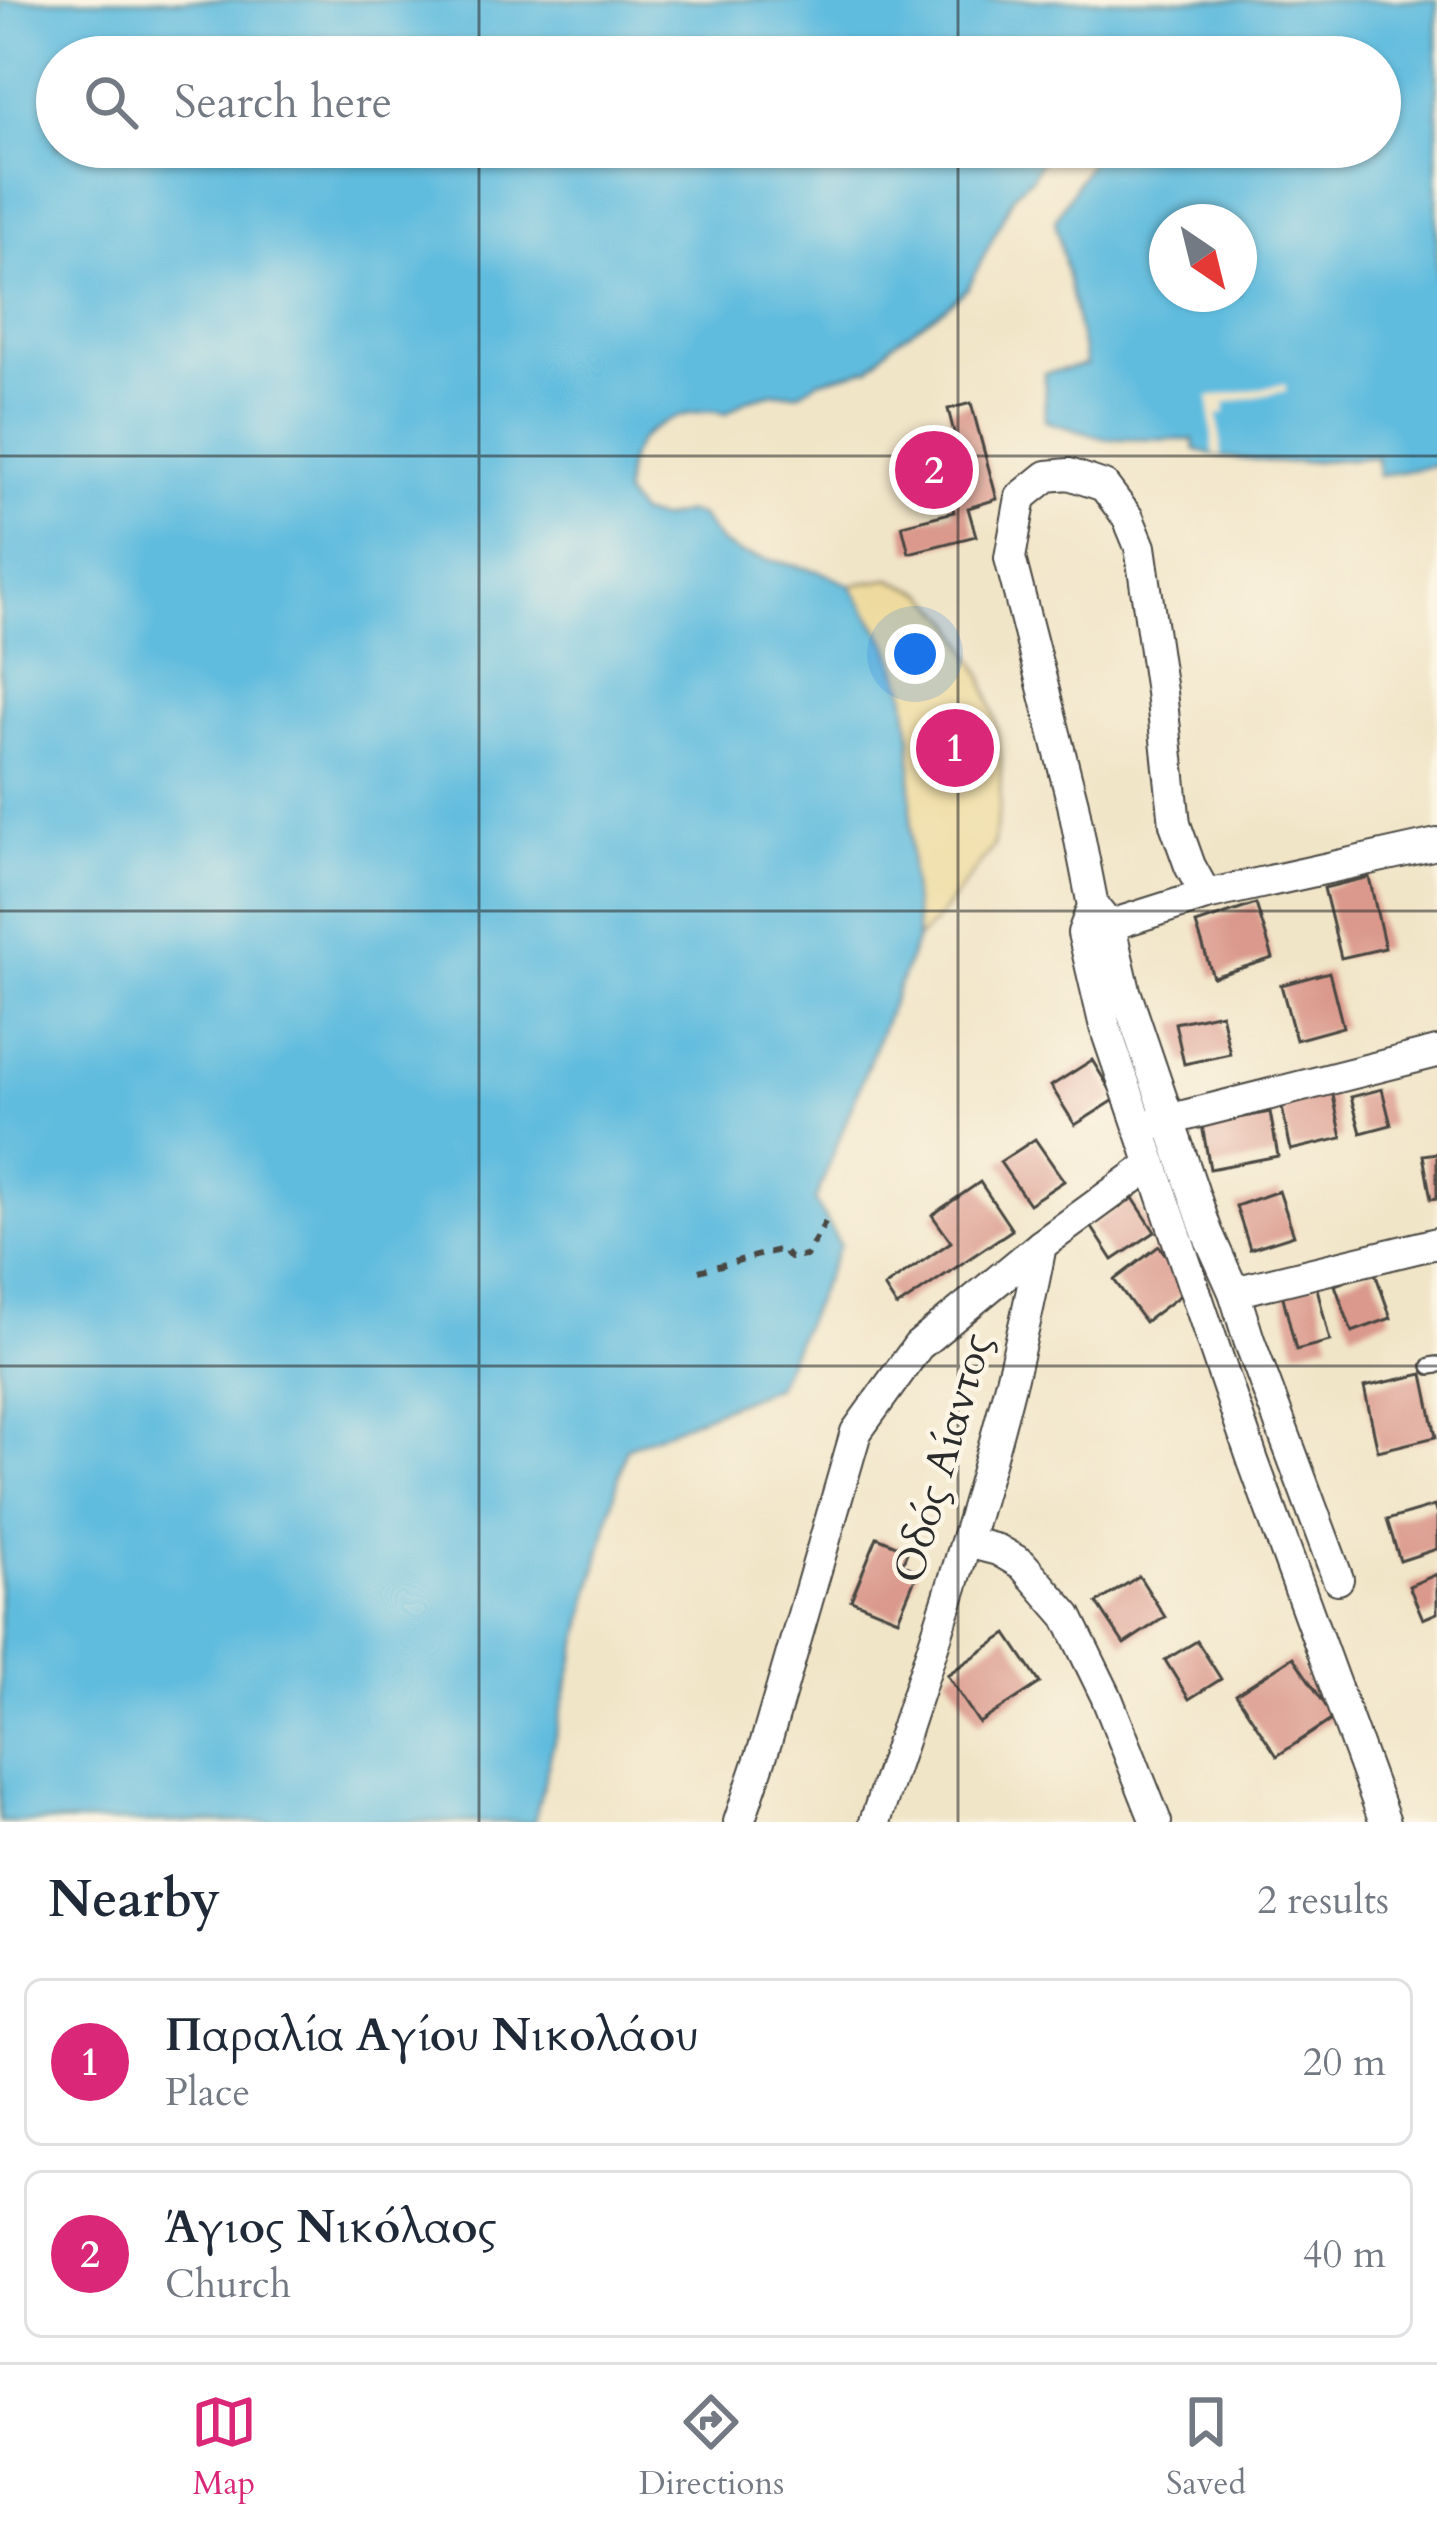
<!DOCTYPE html>
<meta charset="utf-8">
<style>
:root{--surface:#fff;--page:#f6f6f7;--text:#1f2937;--muted:#747a83;--line:#e0e1e3;--accent:#db2777}
body{margin:0;font-family:Cardo,serif;background:var(--page);color:var(--text)}
.compass{position:absolute;left:1149px;top:204px;width:108px;height:108px;border-radius:50%;background:var(--surface);box-shadow:0 3px 9px #0004;rotate:145deg}
.you{position:absolute;left:915px;top:654px;width:42px;height:42px;margin:-30px;border:9px solid #fff;border-radius:50%;background:#1a73e8;box-shadow:0 0 0 18px #1a73e833}
.badge{display:grid;place-items:center;width:78px;height:78px;border-radius:50%;background:var(--accent);color:#fff;font-size:39px;font-weight:700}
.pin{position:absolute;translate:-50% -50%;border:6px solid #fff;box-shadow:0 3px 12px #0006}
.list{margin:0;padding:0;list-style:none}
h2{display:flex;justify-content:space-between;align-items:center;height:156px;margin:0;padding:0 48px;font-size:51px}
h2 small{font-size:39px;font-weight:400;color:var(--muted)}
.list li{display:grid;grid-template-columns:78px 1fr auto;gap:36px;align-items:center;box-sizing:border-box;height:168px;margin:0 24px 24px;padding:0 24px;border:3px solid var(--line);border-radius:18px}
.list b{display:block;font-size:45px;white-space:nowrap}
.list p{margin:0;font-size:39px;white-space:nowrap;color:var(--muted)}
.list em{font-size:39px;font-style:normal;color:var(--muted)}
.icon{flex:none;width:66px;height:66px;fill:none;stroke:currentColor;stroke-width:2;stroke-linecap:round;stroke-linejoin:round}
.map{position:relative;flex:none;width:1437px;height:1822px;overflow:hidden}
.search{position:absolute;background:var(--surface);box-shadow:0 3px 9px #0004;left:36px;right:36px;top:36px;height:132px;display:flex;align-items:center;gap:30px;box-sizing:border-box;padding:0 42px;border-radius:66px;color:var(--muted);font-size:45px}
.sheet{height:540px;background:var(--surface)}
nav{display:flex;justify-content:space-around;align-items:center;box-sizing:border-box;height:168px;border-top:3px solid var(--line);background:var(--surface);font-size:33px;color:var(--muted)}
nav a{display:grid;justify-items:center;gap:6px}
nav .on{color:var(--accent)}
.map>svg:first-child{display:block}
.sand{fill:#eeda9e;stroke:#8c8264;stroke-width:3}
.water{fill:#60bcde;stroke:#467484;stroke-width:3;fill-rule:evenodd}
.pier{fill:#f1e5c8}
.building{fill:#da998c}
.lines{fill:none;stroke-linecap:round;stroke-linejoin:round}
.service-casing{stroke:#494743;stroke-width:20}
.minor-casing{stroke:#494743;stroke-width:34}
.path{stroke:#494743;stroke-width:6;stroke-dasharray:9 9;stroke-linecap:butt}
.service{stroke:#fff;stroke-width:15}
.minor{stroke:#fff;stroke-width:30}
.grid{fill:none;stroke:#2b2b2b;stroke-width:3;stroke-opacity:0.55}
.labels{text-anchor:middle;dominant-baseline:central;stroke-width:9;stroke-linejoin:round;paint-order:stroke}
.street-label{font-size:42px;fill:#2b2b2b;stroke:#fcf5e5}
</style>
<div class="map">
<svg width="1437" height="1822" viewBox="0 0 1437 1822">
<rect width="100%" height="100%" fill="#fcf5e5"/>
<filter id="ink" filterUnits="userSpaceOnUse"><feTurbulence type="fractalNoise" baseFrequency=".00833" numOctaves="2"/><feDisplacementMap in="SourceGraphic" scale="24" xChannelSelector="R" yChannelSelector="G"/><feConvolveMatrix kernelMatrix="1 2 1 2 8 2 1 2 1" color-interpolation-filters="sRGB"/></filter>
<filter id="wash" filterUnits="userSpaceOnUse"><feTurbulence type="fractalNoise" baseFrequency=".004" numOctaves="4" result="noise"/><feDisplacementMap in="SourceGraphic" scale="48" xChannelSelector="R" yChannelSelector="G"/><feGaussianBlur stdDeviation="2.7" result="paint"/><feColorMatrix in="noise" values="0 0 0 0 0 0 0 0 0 0 0 0 0 0 0 0 0 1.4 0 .05"/><feComposite in="paint" operator="in"/></filter>
<g filter="url(#wash)">
<rect width="100%" height="100%" fill="#f1e5c8"/>
<!-- sand -->
<path class="sand" d="M 890,579 L 925,593 L 953,621 L 983,678 L 995,718 L 1001,759 L 1000,804 L 993,847 L 936,921 L 917,939 L 911,873 L 911,738 L 905,691 L 850,585 Z"/>
<!-- water -->
<path class="water" d="M 0,0 L 1437,0 L 1437,465 L 1378,476 L 1377,457 L 1284,463 L 1222,457 L 1195,450 L 1193,440 L 1106,439 L 1045,421 L 1045,373 L 1086,365 L 1055,220 L 1099,147 L 1380,147 L 1380,57 L 57,57 L 57,147 L 1049,147 L 1032,177 L 1015,193 L 968,288 L 947,306 L 892,344 L 870,368 L 818,381 L 800,393 L 774,393 L 746,400 L 726,414 C 698,406 653,420 636,446 C 626,461 626,478 624,495 L 639,514 L 661,519 L 686,512 L 700,516 L 721,543 L 742,554 L 819,571 L 850,585 L 889,646 L 905,691 L 911,738 L 911,873 L 917,939 L 815,1201 L 840,1245 L 776,1386 L 626,1448 L 534,1822 L 0,1822 ZM 1167,222 L 1239,222 L 1239,294 L 1167,294 Z"/>
<!-- pier -->
<path class="pier" d="M 1285,384 L 1286,391 L 1225,403 L 1226,413 L 1218,415 L 1222,457 L 1213,454 L 1209,397 Z"/>
<g id="blocks">
<!-- building -->
<g class="building">
<path d="M 971,403 L 997,499 L 968,508 L 976,536 L 909,553 L 902,525 L 954,512 L 947,488 L 915,497 L 904,459 L 957,444 L 948,409 Z"/>
<path d="M 1369,877 L 1385,948 L 1341,958 L 1324,888 Z"/>
<path d="M 1256,904 L 1273,958 L 1213,977 L 1196,924 Z"/>
<path d="M 1329,972 L 1343,1027 L 1296,1040 L 1281,985 Z"/>
<path d="M 1221,1013 L 1230,1054 L 1184,1064 L 1175,1023 Z"/>
<path d="M 1092,1060 L 1116,1099 L 1075,1125 L 1051,1086 Z"/>
<path d="M 1331,1086 L 1342,1138 L 1291,1150 L 1280,1098 Z"/>
<path d="M 1382,1089 L 1391,1125 L 1361,1133 L 1351,1097 Z"/>
<path d="M 1270,1112 L 1278,1156 L 1210,1169 L 1202,1125 Z"/>
<path d="M 1035,1139 L 1064,1181 L 1029,1204 L 1000,1162 Z"/>
<path d="M 1437,1153 L 1437,1198 L 1431,1199 L 1423,1155 Z"/>
<path d="M 980,1182 L 1012,1230 L 897,1307 L 884,1287 L 951,1242 L 932,1215 Z"/>
<path d="M 1279,1191 L 1294,1235 L 1250,1249 L 1236,1206 Z"/>
<path d="M 1133,1198 L 1155,1232 L 1113,1260 L 1091,1226 Z"/>
<path d="M 1159,1246 L 1191,1287 L 1145,1322 L 1114,1280 Z"/>
<path d="M 1374,1270 L 1391,1318 L 1352,1332 L 1335,1285 Z"/>
<path d="M 1316,1284 L 1330,1341 L 1296,1350 L 1282,1293 Z"/>
<path d="M 1423,1374 L 1436,1437 L 1378,1451 L 1364,1387 Z"/>
<path d="M 1434,1506 L 1437,1515 L 1437,1549 L 1400,1561 L 1387,1520 Z"/>
<path d="M 877,1537 L 908,1550 L 902,1564 L 918,1571 L 898,1619 L 851,1600 Z"/>
<path d="M 1437,1574 L 1437,1613 L 1423,1619 L 1409,1586 Z"/>
<path d="M 1139,1576 L 1165,1617 L 1124,1644 L 1097,1603 Z"/>
<path d="M 1007,1634 L 1040,1683 L 979,1723 L 947,1675 Z"/>
<path d="M 1197,1641 L 1221,1679 L 1189,1699 L 1165,1660 Z"/>
<path d="M 1293,1657 L 1334,1718 L 1277,1756 L 1236,1694 Z"/>
</g>
</g>
</g>
<g filter="url(#ink)">
<use href="#blocks" fill-opacity="0" stroke="#494743" stroke-width="3"/>
<g class="lines">
<defs>
<path id="service" d="M 1431,1366 L 1437,1365"/>
<g id="minor">
<path d="M 1206,895 L 1190,866 L 1175,824 L 1161,692 L 1140,547 L 1128,518 L 1104,486 L 1069,474 L 1047,476 L 1021,497 L 1010,558 L 1073,804 L 1093,906 L 1083,933 L 1105,1027 L 1253,1461 L 1385,1822"/>
<path d="M 1093,906 L 1110,927 L 1125,991 L 1207,1232 L 1234,1292 L 1249,1340 L 1338,1579"/>
<path d="M 1095,930 L 1206,895 L 1437,844"/>
<path d="M 1152,1124 L 1437,1052"/>
<path d="M 1234,1292 L 1437,1243"/>
<path d="M 967,1542 L 998,1550 L 1022,1564 L 1067,1616 L 1106,1696 L 1156,1822"/>
<path d="M 739,1822 L 767,1739 L 856,1432 L 918,1346 L 1041,1245"/>
<path d="M 875,1822 C 938,1632 1004,1442 1041,1245 L 1152,1164"/>
</g>
</defs>
<!-- service casing -->
<use href="#service" class="service-casing"/>
<!-- minor casing -->
<use href="#minor" class="minor-casing"/>
<!-- path -->
<path class="path" d="M 699,1271 L 782,1249 L 790,1258 L 806,1256 L 826,1221"/>
<!-- service -->
<use href="#service" class="service"/>
<!-- minor -->
<use href="#minor" class="minor"/>
</g>
</g>
<!-- grid -->
<path class="grid" d="M 479,0 L 479,57M 958,0 L 958,57M 479,147 L 479,1822M 958,147 L 958,1822M 0,456 L 1437,456M 0,911 L 1437,911M 0,1366 L 1437,1366"/>
<g class="labels">
<!-- street labels -->
<g class="street-label">
<text transform="translate(943 1458) rotate(-74)">Οδός Αίαντος</text>
</g>
</g>
</svg>
<svg class="compass" viewBox="-18 -18 36 36"><path d="M0-13l5 13h-10z" fill="#e53935"/><path d="M0 13l5-13h-10z" fill="#747a83"/></svg>
<div class="you"></div>
<div class="pin badge" style="left:955px;top:748px">1</div>
<div class="pin badge" style="left:934px;top:470px">2</div>
<div class="search"><svg class="icon" aria-label="search" viewBox="0 0 24 24"><circle cx="10" cy="10" r="6"/><path d="M15 15l6 6"/></svg>Search here</div>
</div>
<section class="sheet">
<h2>Nearby<small>2 results</small></h2>
<ul class="list">
<li><span class="badge">1</span><div><b>Παραλία Αγίου Νικολάου</b><p>Place</p></div><em>20 m</em></li>
<li><span class="badge">2</span><div><b>Άγιος Νικόλαος</b><p>Church</p></div><em>40 m</em></li>
</ul>
</section>
<nav>
<a class="on"><svg class="icon" aria-label="map" viewBox="0 0 24 24"><path d="M3 6l6-2 6 2 6-2v14l-6 2-6-2-6 2zM9 4v14M15 6v14"/></svg>Map</a>
<a><svg class="icon" aria-label="directions" viewBox="0 0 24 24"><path d="M12 3l9 9-9 9-9-9zM9 14v-3h6M13 9l2 2-2 2"/></svg>Directions</a>
<a><svg class="icon" aria-label="saved" viewBox="0 0 24 24"><path d="M7 4h10v16l-5-4-5 4z"/></svg>Saved</a>
</nav>
